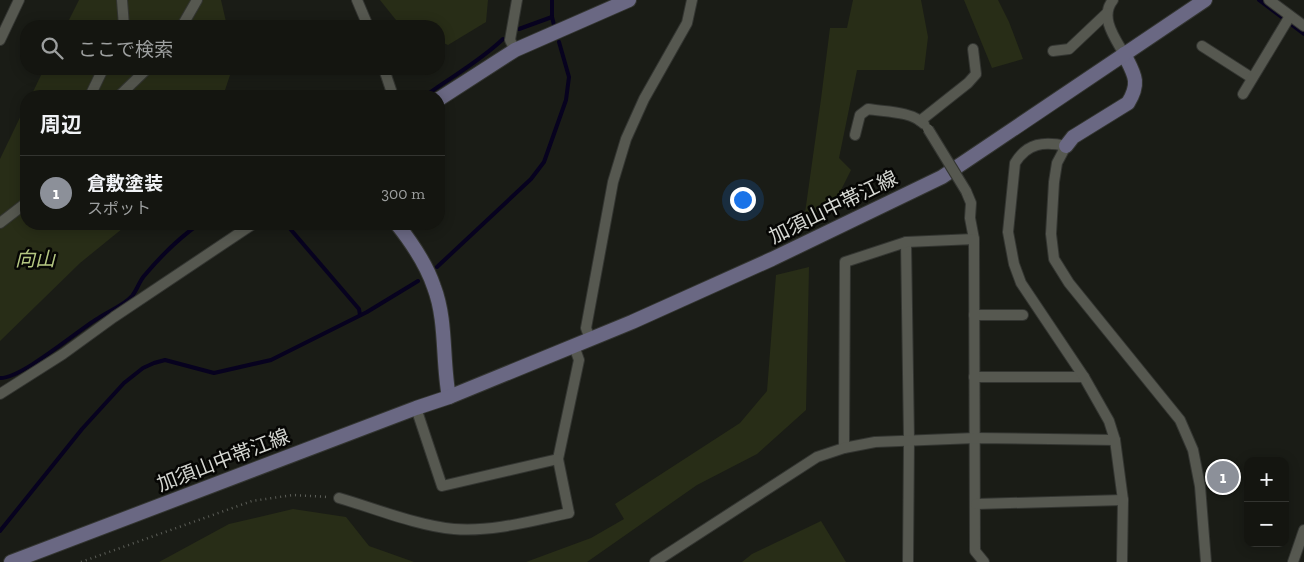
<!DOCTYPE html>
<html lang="ja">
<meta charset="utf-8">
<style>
:root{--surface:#141510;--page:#1d1e19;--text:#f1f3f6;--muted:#9d9f9f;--line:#333430;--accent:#8c9099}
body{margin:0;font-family:"Zilla Slab","Noto Sans JP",serif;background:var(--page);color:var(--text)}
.controls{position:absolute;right:15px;bottom:15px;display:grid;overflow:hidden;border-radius:10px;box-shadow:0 2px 12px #0003}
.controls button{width:45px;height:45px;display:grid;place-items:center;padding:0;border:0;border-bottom:1px solid var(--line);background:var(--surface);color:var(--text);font:25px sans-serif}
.you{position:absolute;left:742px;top:199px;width:18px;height:18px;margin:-12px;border:4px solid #fff;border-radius:50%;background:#1a73e8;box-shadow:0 0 0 8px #1a73e833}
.badge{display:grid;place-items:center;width:32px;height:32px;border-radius:50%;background:var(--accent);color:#fff;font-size:16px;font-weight:700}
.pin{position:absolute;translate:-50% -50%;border:2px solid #fff;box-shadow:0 1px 5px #0006}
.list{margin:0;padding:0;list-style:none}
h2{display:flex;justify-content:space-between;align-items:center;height:65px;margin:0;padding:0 20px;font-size:21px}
h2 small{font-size:16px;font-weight:400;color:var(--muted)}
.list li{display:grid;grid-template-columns:32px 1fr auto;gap:15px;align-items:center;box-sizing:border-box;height:75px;padding:0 20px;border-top:1px solid var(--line)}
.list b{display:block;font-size:19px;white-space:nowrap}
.list p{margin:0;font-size:16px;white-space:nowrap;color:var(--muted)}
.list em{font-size:16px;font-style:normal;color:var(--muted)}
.icon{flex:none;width:28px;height:28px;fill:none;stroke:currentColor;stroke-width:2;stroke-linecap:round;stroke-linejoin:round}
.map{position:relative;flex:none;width:1304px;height:562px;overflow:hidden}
.search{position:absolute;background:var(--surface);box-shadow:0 2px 12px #0003;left:20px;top:20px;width:425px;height:55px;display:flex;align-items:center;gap:12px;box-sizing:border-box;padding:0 18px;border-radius:20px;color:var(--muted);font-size:19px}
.panel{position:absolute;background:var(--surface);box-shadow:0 2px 12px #0003;left:20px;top:90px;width:425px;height:140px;border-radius:20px}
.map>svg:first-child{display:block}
.green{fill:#282d17}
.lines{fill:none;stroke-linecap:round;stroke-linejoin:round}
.stream{stroke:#07021f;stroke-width:4}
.street-casing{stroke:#333531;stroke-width:12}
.secondary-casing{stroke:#333531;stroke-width:16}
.path{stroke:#5c5e58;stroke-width:2.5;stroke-dasharray:1 4;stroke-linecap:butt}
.street{stroke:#565850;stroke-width:10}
.secondary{stroke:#6a6883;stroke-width:14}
.street-bridge-casing{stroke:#333531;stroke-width:12;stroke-linecap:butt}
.street-bridge{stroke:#565850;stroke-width:10}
.labels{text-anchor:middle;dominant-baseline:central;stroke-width:5;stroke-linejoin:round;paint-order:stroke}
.street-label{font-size:20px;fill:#d5d7d2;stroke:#060604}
.park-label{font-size:20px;font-style:italic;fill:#b5c782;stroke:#060604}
</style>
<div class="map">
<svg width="1304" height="562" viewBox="0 0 1304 562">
<rect width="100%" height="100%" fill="#1a1c16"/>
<!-- green -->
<g class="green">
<path d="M 79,0 L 221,0 L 227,26 L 66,26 Z"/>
<path d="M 380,0 L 488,0 L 486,22 L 448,45 L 439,41 L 439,26 L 400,25 Z"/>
<path d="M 853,0 L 921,0 L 928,37 L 924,70 L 857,70 L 839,158 L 851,170 L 836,200 L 804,220 L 821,99 L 830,28 L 847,28 Z"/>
<path d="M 964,0 L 998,0 L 1009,22 L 1023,59 L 992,68 Z"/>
<path d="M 44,69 L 232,69 L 223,96 L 31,96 Z"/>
<path d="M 26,105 L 26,224 L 128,224 L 80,263 L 0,341 L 0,159 Z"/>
<path d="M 809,267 L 806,410 L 757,454 L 697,485 L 587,562 L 526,562 L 591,538 L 624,519 L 615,504 L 740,423 L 767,391 L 776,275 Z"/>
<path d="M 293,509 L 346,517 L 369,546 L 414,562 L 159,562 L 229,524 Z"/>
<path d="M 821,521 L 846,562 L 742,562 L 752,554 Z"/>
</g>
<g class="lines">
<!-- stream -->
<g class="stream">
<path d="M 552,0 L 552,17 L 554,25"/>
<path d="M 1259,0 L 1304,34"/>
<path d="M 519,29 L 552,17"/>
<path d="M 425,96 C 451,77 479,62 503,39"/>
<path d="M 286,224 L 359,309 L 360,315"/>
<path d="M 437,267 L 531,179 L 544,162 L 566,100 L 569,77 L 559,42"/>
<path d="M 0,378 C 21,379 77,331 97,319 C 108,311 123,306 132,296 C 137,290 139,282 144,276 C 160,257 179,238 199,224"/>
<path d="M 0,531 L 82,429 L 124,383 L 143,368 L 154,363 L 165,360 L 214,373 L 271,360 L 367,312 L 418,281"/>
</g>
<defs>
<g id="street">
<path d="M 122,0 L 124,26"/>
<path d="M 357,0 L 368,26"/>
<path d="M 1113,0 C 1099,17 1115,38 1124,54"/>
<path d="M 1269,0 L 1304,26"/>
<path d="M 182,26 L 197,0"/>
<path d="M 0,40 L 19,0"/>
<path d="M 1202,46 L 1252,78"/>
<path d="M 515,50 L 510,40 L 517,0"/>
<path d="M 1053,51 L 1069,49 L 1107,13"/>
<path d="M 384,69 L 393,96"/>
<path d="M 1243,94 L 1290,16"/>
<path d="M 90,96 L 103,69"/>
<path d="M 119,96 L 147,69"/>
<path d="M 920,121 L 968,83 L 976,74 L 973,49"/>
<path d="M 855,135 L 860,115 L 868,109 C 886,112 911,111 924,124"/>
<path d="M 966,191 L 971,203 L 970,218 L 974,239"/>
<path d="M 0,223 L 26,203"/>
<path d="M 906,242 L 909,440 L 908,562"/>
<path d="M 974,315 L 1023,315"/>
<path d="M 590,339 L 586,328 L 613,182 L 626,139 L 644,99 L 687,23 L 692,0"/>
<path d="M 974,377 L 1084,377"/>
<path d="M 0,394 L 63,354 L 114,317 L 253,224"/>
<path d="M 416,408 L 442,486 L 558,459 L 579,360 L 574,346"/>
<path d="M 844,448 L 845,262 L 906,242 L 974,239 L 975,551 L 984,562"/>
<path d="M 339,498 C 374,508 418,526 454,529 C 493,532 531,521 569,513 L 558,459"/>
<path d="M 976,504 L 1123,500"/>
<path d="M 655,562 L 817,457 L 844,448 L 875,442 L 975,438 L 1115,440"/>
<path d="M 1122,562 L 1123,500 L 1115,440 L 1109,421 L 1084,377 L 1021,283 L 1014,264 L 1008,232 L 1015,163 C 1027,143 1044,141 1066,146 L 1057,163 L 1054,182 L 1051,234 L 1054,259 L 1069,283 L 1180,420 L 1193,450 L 1200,486 L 1206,562"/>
<path d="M 1293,562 L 1304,530"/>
</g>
<g id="secondary">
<path d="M 439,99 L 515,50 L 629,0"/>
<path d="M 1066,146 L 1073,137 L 1128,103 C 1141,82 1134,74 1124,54"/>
<path d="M 397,224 C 412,243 426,263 434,287 C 447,321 442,361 449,397"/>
<path d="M 11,562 L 416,408 L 449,397 L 632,322 L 772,259 L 942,177 L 1205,0"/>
</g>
</defs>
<!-- street casing -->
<use href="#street" class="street-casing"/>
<!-- secondary casing -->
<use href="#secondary" class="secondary-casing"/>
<!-- path -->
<path class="path" d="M 81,562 L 252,501 L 293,495 L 328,497"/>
<!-- street -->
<use href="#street" class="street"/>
<!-- secondary -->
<use href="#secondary" class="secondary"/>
<defs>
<path id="street-bridge" d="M 928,129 L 966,191"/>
</defs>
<!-- street-bridge casing -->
<use href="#street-bridge" class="street-bridge-casing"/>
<!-- street-bridge -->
<use href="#street-bridge" class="street-bridge"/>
</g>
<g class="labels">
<!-- street labels -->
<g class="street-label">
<text transform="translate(833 207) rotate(-26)">加須山中帯江線</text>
<text transform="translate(223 460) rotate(-21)">加須山中帯江線</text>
</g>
<!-- park labels -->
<g class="park-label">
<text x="35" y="259">向山</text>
</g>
</g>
</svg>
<div class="controls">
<button>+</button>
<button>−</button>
</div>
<div class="you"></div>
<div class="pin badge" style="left:1223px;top:477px">1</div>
<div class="search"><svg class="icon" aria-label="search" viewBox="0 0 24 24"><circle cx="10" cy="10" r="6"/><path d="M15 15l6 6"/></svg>ここで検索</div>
<section class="panel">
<h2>周辺<small></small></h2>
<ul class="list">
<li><span class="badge">1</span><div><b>倉敷塗装</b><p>スポット</p></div><em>300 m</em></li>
</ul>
</section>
</div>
